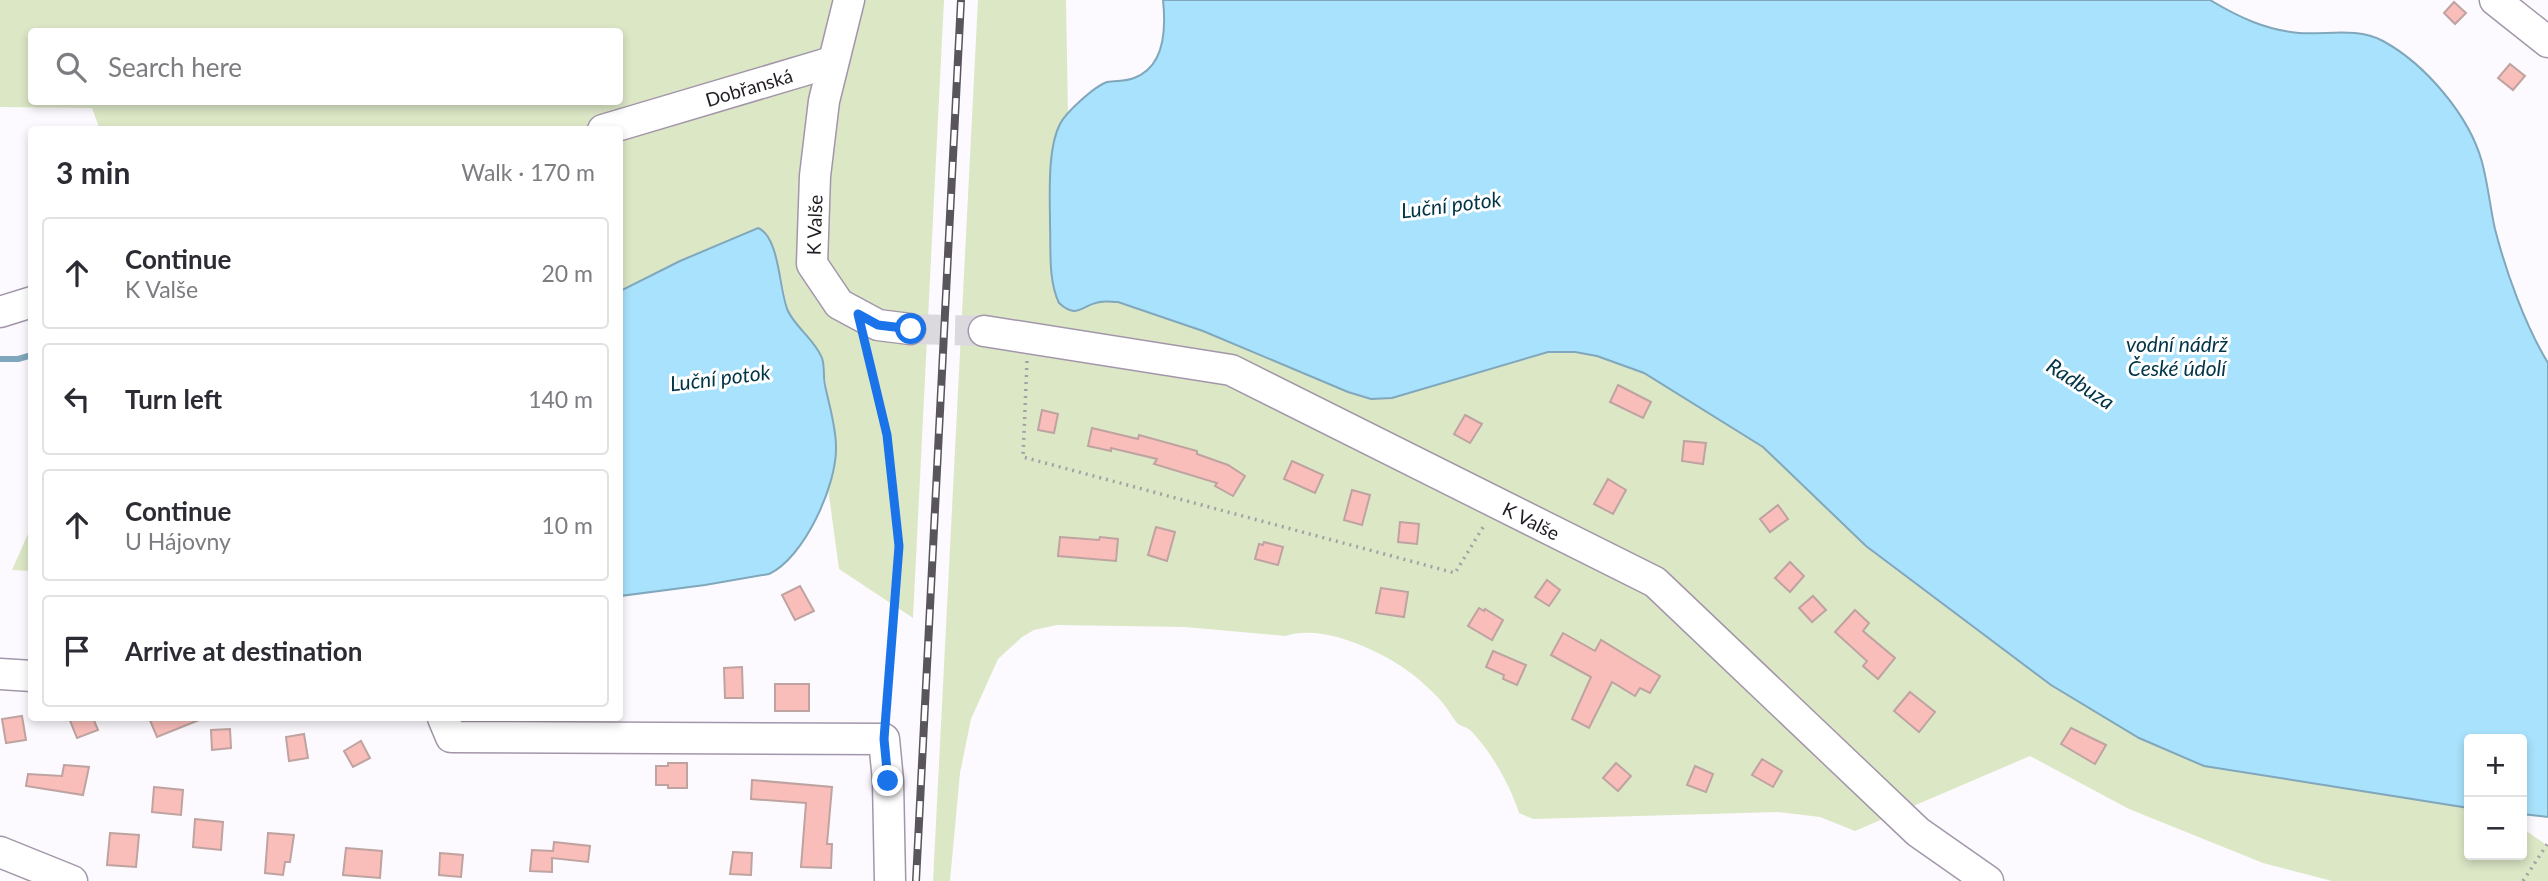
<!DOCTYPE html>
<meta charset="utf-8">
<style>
:root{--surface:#fff;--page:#f7f7f7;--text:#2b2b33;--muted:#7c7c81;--line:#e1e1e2}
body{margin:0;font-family:Lato,sans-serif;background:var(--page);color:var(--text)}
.controls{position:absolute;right:21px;bottom:21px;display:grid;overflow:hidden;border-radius:7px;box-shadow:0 4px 10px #0003}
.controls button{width:63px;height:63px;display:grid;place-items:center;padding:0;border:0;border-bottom:2px solid var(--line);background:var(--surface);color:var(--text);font:35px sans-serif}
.stop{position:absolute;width:21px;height:21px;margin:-16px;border:5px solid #1a73e8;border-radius:50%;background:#fff}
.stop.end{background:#1a73e8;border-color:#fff;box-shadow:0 2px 7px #0008}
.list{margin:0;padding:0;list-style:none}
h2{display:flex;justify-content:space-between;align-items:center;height:91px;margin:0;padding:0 28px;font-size:30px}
h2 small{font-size:23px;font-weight:400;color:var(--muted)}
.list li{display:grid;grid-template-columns:46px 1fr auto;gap:21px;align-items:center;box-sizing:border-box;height:112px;margin:0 14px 14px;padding:0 14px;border:2px solid var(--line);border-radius:7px}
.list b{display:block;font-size:26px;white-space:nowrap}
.list p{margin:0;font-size:23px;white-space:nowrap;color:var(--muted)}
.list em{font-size:23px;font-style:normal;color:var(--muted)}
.icon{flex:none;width:38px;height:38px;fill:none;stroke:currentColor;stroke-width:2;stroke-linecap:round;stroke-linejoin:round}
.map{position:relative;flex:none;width:2548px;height:881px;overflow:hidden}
.search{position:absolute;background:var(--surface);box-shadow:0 4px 10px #0003;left:28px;top:28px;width:595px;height:77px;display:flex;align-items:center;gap:18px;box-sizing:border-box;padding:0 24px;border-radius:7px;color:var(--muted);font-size:26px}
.panel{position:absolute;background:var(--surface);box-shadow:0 4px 10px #0003;left:28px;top:126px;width:595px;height:595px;border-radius:7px}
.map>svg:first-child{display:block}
.green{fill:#dce7c6;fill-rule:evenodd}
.water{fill:#a9e2fc;stroke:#80a7bb;stroke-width:2}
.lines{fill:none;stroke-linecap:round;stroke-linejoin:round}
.stream{stroke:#80a7bb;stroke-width:6}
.building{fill:#f9beba;stroke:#bea3a1;stroke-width:2}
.minor-tunnel{stroke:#dbd9dd;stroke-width:30;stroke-dasharray:30 15;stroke-linecap:butt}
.minor-casing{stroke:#a396aa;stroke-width:33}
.path{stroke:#a4a1a6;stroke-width:3.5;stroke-dasharray:2 5;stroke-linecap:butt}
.minor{stroke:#fff;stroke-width:30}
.rail-casing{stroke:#5a555c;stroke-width:8}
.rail{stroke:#fff;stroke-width:5;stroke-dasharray:16;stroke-linecap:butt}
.route{stroke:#1a73e8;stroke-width:9}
.labels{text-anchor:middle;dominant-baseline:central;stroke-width:6;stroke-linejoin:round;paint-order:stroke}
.street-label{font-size:19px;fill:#211c23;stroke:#fff}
.water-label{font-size:21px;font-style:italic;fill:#013446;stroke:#fff}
</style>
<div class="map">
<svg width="2548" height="881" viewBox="0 0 2548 881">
<rect width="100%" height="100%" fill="#fcfafe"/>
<!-- green -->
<g class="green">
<path d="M 0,0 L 944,0 L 913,618 L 839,569 L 828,488 L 835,464 L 836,442 L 822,360 L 788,311 L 781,276 L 747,232 L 620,291 L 620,130 L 100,130 L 92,108 L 0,107 ZM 32,32 L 620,32 L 620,102 L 32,102 Z"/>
<path d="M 978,0 L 1066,0 L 1068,113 L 1060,124 L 1052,278 C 1056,299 1055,303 1076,312 L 1103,301 L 1118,302 L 1203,331 L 1348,392 L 1371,399 L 1392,398 L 1548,352 L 1575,352 L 1597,356 L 1644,373 L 1763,447 L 1866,546 L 2051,685 L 2139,738 L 2204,766 L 2469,808 L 2469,855 L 2522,855 L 2522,828 L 2548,846 L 2548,881 L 2332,881 L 2263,863 L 2129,809 L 2030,756 L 1855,831 L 1820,817 L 1778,812 L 1533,819 L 1519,813 C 1510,785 1491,751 1470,730 C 1466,727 1461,726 1457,723 C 1453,719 1451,714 1448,710 C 1442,701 1434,693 1426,686 C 1397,657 1326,622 1286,636 L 1185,627 L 1057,625 L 1034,630 L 1022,637 L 998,659 L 971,719 L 960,773 L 950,881 L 933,881 Z"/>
<path d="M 31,526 L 31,571 L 12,570 L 31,527 Z"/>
</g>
<!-- water -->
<g class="water">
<path d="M 1163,0 L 2210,0 C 2238,17 2266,30 2299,33 C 2327,35 2357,27 2383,41 C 2425,64 2469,115 2482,162 C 2488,184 2490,207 2495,229 C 2506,272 2525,325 2548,363 L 2548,817 L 2522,814 L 2522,739 L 2469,739 L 2469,808 L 2204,766 L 2139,738 L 2051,685 L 1866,546 L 1763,447 L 1644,373 L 1597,356 L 1575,352 L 1548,352 L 1392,398 L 1371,399 L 1348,392 L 1203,331 L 1118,302 C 1112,302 1106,301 1100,302 C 1081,305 1078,320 1059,303 C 1048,280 1051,249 1050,224 C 1050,197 1047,149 1060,124 C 1066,112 1095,86 1107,82 C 1116,80 1125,82 1134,78 C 1165,67 1166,28 1163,0 Z"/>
<path d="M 758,228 C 780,237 779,291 788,311 C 796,328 815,340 822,358 C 825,367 823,376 825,385 C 829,405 836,426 836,447 C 837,485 804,558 769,574 L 705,585 L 620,596 L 620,291 L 680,261 Z"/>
</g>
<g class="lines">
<!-- stream -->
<path class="stream" d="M 0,359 L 18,359 L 32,355"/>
</g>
<!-- building -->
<g class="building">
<path d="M 2454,2 L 2466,13 L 2455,24 L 2444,13 Z"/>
<path d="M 2510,64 L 2525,76 L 2513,90 L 2498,78 Z"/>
<path d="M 1618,385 L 1651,402 L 1643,418 L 1610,402 Z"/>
<path d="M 1042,410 L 1058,414 L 1054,433 L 1038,430 Z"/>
<path d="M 1465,415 L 1482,424 L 1470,443 L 1454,434 Z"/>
<path d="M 1092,428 L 1138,439 L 1139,435 L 1197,451 L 1197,454 L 1228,465 L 1245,476 L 1233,496 L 1215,486 L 1217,483 L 1154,464 L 1157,459 L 1111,448 L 1111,451 L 1088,446 Z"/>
<path d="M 1684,441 L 1706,443 L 1703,464 L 1682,461 Z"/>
<path d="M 1292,461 L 1323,475 L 1315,493 L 1284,479 Z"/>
<path d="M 1608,479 L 1626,490 L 1613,514 L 1594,504 Z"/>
<path d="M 1352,490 L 1370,495 L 1362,525 L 1344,520 Z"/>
<path d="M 1778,505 L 1788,519 L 1770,532 L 1760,519 Z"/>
<path d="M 1400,522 L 1419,524 L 1417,544 L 1398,542 Z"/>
<path d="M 1156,527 L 1175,532 L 1167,561 L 1148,555 Z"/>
<path d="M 1060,537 L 1099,540 L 1100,537 L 1118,539 L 1116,561 L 1058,556 Z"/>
<path d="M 1264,542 L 1283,547 L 1278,565 L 1255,559 L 1259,544 L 1263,545 Z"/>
<path d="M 1790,562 L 1804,576 L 1790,592 L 1775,578 Z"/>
<path d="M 1547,580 L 1560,590 L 1549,606 L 1535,597 Z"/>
<path d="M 800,586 L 814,611 L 795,620 L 782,595 Z"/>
<path d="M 1381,588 L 1408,592 L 1404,617 L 1376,613 Z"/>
<path d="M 1813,596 L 1826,610 L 1812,622 L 1799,608 Z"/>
<path d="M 1479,608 L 1484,611 L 1485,609 L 1503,620 L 1492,640 L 1468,626 Z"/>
<path d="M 1855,610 L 1869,623 L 1863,631 L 1895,658 L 1878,679 L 1863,666 L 1867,661 L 1835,632 Z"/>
<path d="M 1563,633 L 1595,651 L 1601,640 L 1660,676 L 1650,693 L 1640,688 L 1635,696 L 1612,682 L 1589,728 L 1572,719 L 1591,677 L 1551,655 Z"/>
<path d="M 1493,651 L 1526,665 L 1517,685 L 1503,679 L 1504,675 L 1486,667 Z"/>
<path d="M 742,667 L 743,698 L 725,698 L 724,668 Z"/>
<rect x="775" y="684" width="34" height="27"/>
<path d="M 1910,692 L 1935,712 L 1919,732 L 1894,711 Z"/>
<path d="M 22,716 L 26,740 L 6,743 L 2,719 Z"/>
<path d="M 69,718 L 93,718 L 98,730 L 77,738 Z"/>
<path d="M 149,718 L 204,718 L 157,737 Z"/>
<path d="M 2071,728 L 2106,745 L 2095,764 L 2061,744 Z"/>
<path d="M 230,729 L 231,748 L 212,750 L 211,730 Z"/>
<path d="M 304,734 L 308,758 L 289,761 L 286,737 Z"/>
<path d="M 361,741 L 370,758 L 353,767 L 344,751 Z"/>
<path d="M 1762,759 L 1782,771 L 1773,787 L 1752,775 Z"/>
<path d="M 668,763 L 687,763 L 687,788 L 668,788 L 668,785 L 656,785 L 656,766 L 668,766 Z"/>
<path d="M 1616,763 L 1631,776 L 1618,791 L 1603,778 Z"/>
<path d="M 64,765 L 89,767 L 83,795 L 26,786 L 28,774 L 62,776 Z"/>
<path d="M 1695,766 L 1713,774 L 1706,792 L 1687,785 Z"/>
<path d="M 752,780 L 832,787 L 827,844 L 832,844 L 831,868 L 801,867 L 806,803 L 751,799 Z"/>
<path d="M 154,787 L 183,790 L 181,815 L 152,812 Z"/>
<path d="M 195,819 L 223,822 L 221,850 L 193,847 Z"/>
<path d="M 110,833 L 139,835 L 136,867 L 107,865 Z"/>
<path d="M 268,833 L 294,835 L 290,862 L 285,862 L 283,875 L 265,873 Z"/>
<path d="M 554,842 L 590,846 L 588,862 L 552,858 L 552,872 L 530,871 L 532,850 L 553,851 Z"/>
<path d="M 346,848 L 382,851 L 380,878 L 343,875 Z"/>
<path d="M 733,852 L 752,853 L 751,875 L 730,874 Z"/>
<path d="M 440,853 L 463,855 L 461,877 L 439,875 Z"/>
</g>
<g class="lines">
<!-- minor-tunnel -->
<path class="minor-tunnel" d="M 910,329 L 984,331"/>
<defs>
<g id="minor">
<path d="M 849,0 L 824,101 L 815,176 L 812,264 L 839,304 L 878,325 L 910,329"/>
<path d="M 2495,0 L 2548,42"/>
<path id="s1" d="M 603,130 L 832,62"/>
<path d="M 0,312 L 32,302"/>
<path id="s2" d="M 984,331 L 1231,370 L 1655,582 L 1918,832 L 1988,881"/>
<path d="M 0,674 L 32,676"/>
<path d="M 443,718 L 451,737 L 884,739 L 888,781 L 890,881"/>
<path d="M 0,852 L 72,881"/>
</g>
</defs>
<!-- minor casing -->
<use href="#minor" class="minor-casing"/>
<!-- path -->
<g class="path">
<path d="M 865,346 L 887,435 L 899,546 L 886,716"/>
<path d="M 1027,361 L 1023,457 L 1455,573 L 1485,524"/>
<path d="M 2523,881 L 2548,843"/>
</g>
<!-- minor -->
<use href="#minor" class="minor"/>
<defs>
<path id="rail" d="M 916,881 L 961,0"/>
</defs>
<!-- rail casing -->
<use href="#rail" class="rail-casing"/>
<!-- rail -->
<use href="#rail" class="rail"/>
</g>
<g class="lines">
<!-- route -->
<path class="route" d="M 888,781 L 884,739 L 899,546 L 887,435 L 858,314 L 878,325 L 911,329"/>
</g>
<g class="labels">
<!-- street labels -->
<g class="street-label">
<text stroke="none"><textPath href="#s1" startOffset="152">Dobřanská</textPath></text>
<text transform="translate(814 225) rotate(-88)">K Valše</text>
<text stroke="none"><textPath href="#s2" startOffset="586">K Valše</textPath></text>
</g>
<!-- water labels -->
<g class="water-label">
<text transform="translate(1451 204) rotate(-7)">Luční potok</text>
<text x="2177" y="343">vodní nádrž<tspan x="2177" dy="24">České údolí</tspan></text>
<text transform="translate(720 377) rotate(-7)">Luční potok</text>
<text transform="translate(2081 383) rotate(33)">Radbuza</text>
</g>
</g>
</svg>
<div class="controls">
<button>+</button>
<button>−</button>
</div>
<div class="stop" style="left:911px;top:329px"></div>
<div class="stop end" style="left:888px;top:781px"></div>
<div class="search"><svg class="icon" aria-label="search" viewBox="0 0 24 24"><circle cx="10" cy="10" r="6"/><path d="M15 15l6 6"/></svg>Search here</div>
<section class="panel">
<h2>3 min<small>Walk · 170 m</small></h2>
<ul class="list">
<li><svg class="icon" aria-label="ahead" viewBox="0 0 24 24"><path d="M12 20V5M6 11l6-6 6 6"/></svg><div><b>Continue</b><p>K Valše</p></div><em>20 m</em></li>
<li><svg class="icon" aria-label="left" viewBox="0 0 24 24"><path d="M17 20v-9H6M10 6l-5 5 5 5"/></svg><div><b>Turn left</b></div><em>140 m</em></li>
<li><svg class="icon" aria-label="ahead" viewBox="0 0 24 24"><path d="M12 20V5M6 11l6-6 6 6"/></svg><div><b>Continue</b><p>U Hájovny</p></div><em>10 m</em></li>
<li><svg class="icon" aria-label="arrive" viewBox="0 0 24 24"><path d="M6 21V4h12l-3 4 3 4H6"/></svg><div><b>Arrive at destination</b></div></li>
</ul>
</section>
</div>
